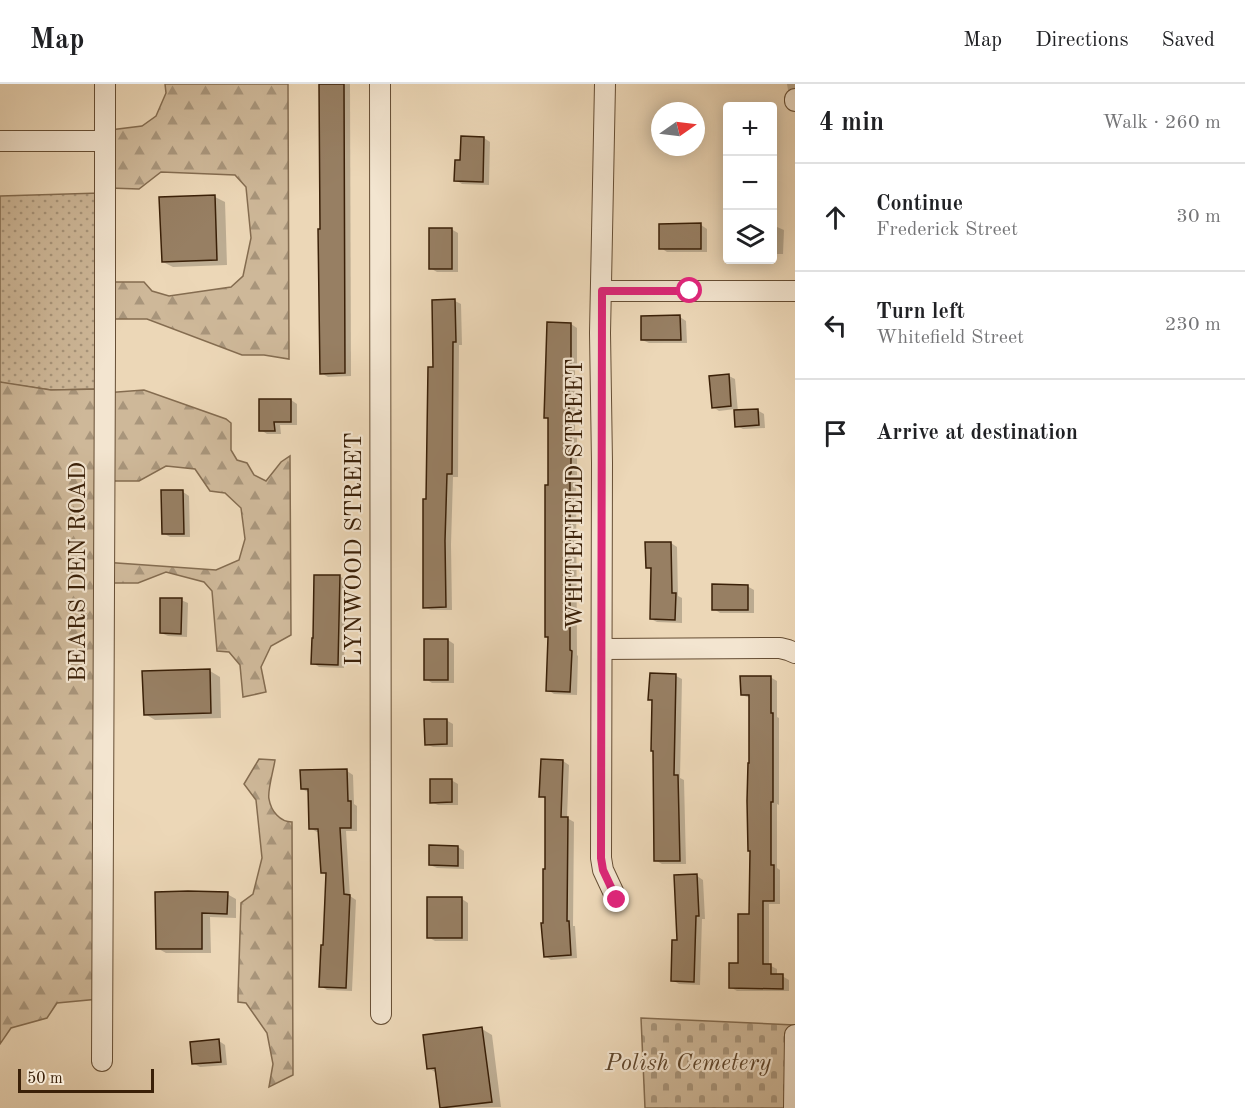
<!DOCTYPE html>
<meta charset="utf-8">
<style>
:root{--surface:#fff;--page:#f2f2f2;--text:#202124;--muted:#757577;--line:#e0e0e0}
body{margin:0;font-family:"Old Standard TT",serif;background:var(--page);color:var(--text)}
.controls{position:absolute;right:18px;top:18px;display:grid;overflow:hidden;border-radius:6px;box-shadow:0 3px 15px #0003}
.controls button{width:54px;height:54px;display:grid;place-items:center;padding:0;border:0;border-bottom:2px solid var(--line);background:var(--surface);color:var(--text);font:30px sans-serif}
.compass{position:absolute;left:651px;top:18px;width:54px;height:54px;border-radius:50%;background:var(--surface);box-shadow:0 3px 15px #0003;rotate:76deg}
.scale{position:absolute;left:18px;bottom:15px;width:136px;box-sizing:border-box;padding-left:6px;border:3px solid #3a2008;border-top:0;font-size:16px;line-height:21px;white-space:nowrap;color:#3a2008;-webkit-text-stroke:4px #f3e5d0;paint-order:stroke}
.stop{position:absolute;width:18px;height:18px;margin:-14px;border:4px solid #db2777;border-radius:50%;background:#fff}
.stop.end{background:#db2777;border-color:#fff;box-shadow:0 2px 6px #0008}
.list{margin:0;padding:0;list-style:none}
h2{display:flex;justify-content:space-between;align-items:center;height:78px;margin:0;padding:0 24px;font-size:26px}
h2 small{font-size:20px;font-weight:400;color:var(--muted)}
.list li{display:grid;grid-template-columns:39px 1fr auto;gap:18px;align-items:center;box-sizing:border-box;height:108px;padding:0 24px;border-top:2px solid var(--line)}
.list b{display:block;font-size:22px;white-space:nowrap}
.list p{margin:0;font-size:20px;white-space:nowrap;color:var(--muted)}
.list em{font-size:20px;font-style:normal;color:var(--muted)}
.icon{flex:none;width:33px;height:33px;fill:none;stroke:currentColor;stroke-width:2;stroke-linecap:round;stroke-linejoin:round}
.map{position:relative;flex:none;width:795px;height:1024px;overflow:hidden}
header{display:flex;align-items:center;gap:36px;box-sizing:border-box;height:84px;padding:0 30px;background:var(--surface);border-bottom:2px solid var(--line)}
header strong{font-size:28px}
nav{display:flex;gap:33px;margin-inline-start:auto;font-size:21px}
main{display:flex}
aside{flex:1;background:var(--surface)}
.map>svg:first-child{display:block}
.grass{fill:url(#grass-dots);stroke:#846c50;stroke-width:1.5}
.forest{fill:url(#forest-firs);stroke:#846c50;stroke-width:1.5;fill-rule:evenodd}
.cemetery{fill:url(#cemetery-stones);stroke:#846c50;stroke-width:1.5}
.shadow{fill:#0003}
.building{fill:#977f63;stroke:#3a2008;stroke-width:1.5}
.lines{fill:none;stroke-linecap:round;stroke-linejoin:round}
.minor-casing{stroke:#664e34;stroke-width:22}
.minor{stroke:#f3e5d0;stroke-width:20}
.route{stroke:#db2777;stroke-width:8}
.labels{text-anchor:middle;dominant-baseline:central;stroke-width:4.5;stroke-linejoin:round;paint-order:stroke}
.street-label{font-size:24px;fill:#3a2008;stroke:#f3e5d0}
.park-label{font-size:24px;font-style:italic;fill:#5f462c;stroke:#f3e5d0}
</style>
<header>
<strong>Map</strong>
<nav><a>Map</a><a>Directions</a><a>Saved</a></nav>
</header>
<main>
<div class="map">
<svg width="795" height="1024" viewBox="0 0 795 1024">
<defs>
<pattern id="grass-dots" width="8" height="8" patternUnits="userSpaceOnUse" patternTransform="scale(1.5)"><rect width="8" height="8" fill="#ceb899"/><path d="M2 2h.1M6 6h.1" fill="none" stroke="#a8957b" stroke-width="1.8" stroke-linecap="round"/></pattern>
<pattern id="forest-firs" width="22" height="20" patternUnits="userSpaceOnUse" patternTransform="scale(1.5)"><rect width="22" height="20" fill="#ceb899"/><path d="M5 1l3.5 6h-7zM16 11l3.5 6h-7z" fill="#a8957b"/></pattern>
<pattern id="cemetery-stones" width="16" height="16" patternUnits="userSpaceOnUse" patternTransform="scale(1.5)"><rect width="16" height="16" fill="#ceb899"/><path d="M2 7V4a2 2 0 0 1 4 0v3zM10 15v-3a2 2 0 0 1 4 0v3z" fill="#a8957b"/></pattern>
</defs>
<rect width="100%" height="100%" fill="#ecd7b7"/>
<filter id="stains"><feTurbulence type="fractalNoise" baseFrequency=".00333" numOctaves="4"/><feColorMatrix values="0 0 0 0 .2 0 0 0 0 .09 0 0 0 0 .02 0 0 0 .5 -.17"/></filter>
<radialGradient id="worn" r=".72"><stop offset=".6" stop-color="#630" stop-opacity="0"/><stop offset="1" stop-color="#630" stop-opacity=".3"/></radialGradient>
<!-- grass -->
<path class="grass" d="M 100,109 L 100,305 L 51,306 L 2,299 L 0,298 L 0,112 Z"/>
<!-- forest -->
<g class="forest">
<path d="M 165,0 L 288,0 L 289,275 L 264,271 L 242,271 L 147,235 L 111,235 L 110,198 L 144,198 L 152,207 L 169,212 L 231,203 L 243,192 L 251,154 L 246,103 L 235,91 L 161,88 L 139,105 L 109,104 L 102,47 L 142,42 L 156,32 L 166,9 Z"/>
<path d="M 0,298 L 51,306 L 100,305 L 104,309 L 144,306 L 226,335 L 231,339 L 231,366 L 237,376 L 247,379 L 254,391 L 266,397 L 281,378 L 290,372 L 291,551 L 271,562 L 261,583 L 266,608 L 243,613 L 240,581 L 229,568 L 217,567 L 212,507 L 204,498 L 166,488 L 138,499 L 102,499 L 99,915 L 57,919 L 47,934 L 11,944 L 0,960 ZM 166,382 L 195,385 L 210,407 L 225,409 L 241,424 L 245,455 L 239,476 L 216,486 L 103,478 L 102,397 L 139,397 Z"/>
<path d="M 259,675 L 275,676 C 274,684 267,708 269,715 C 271,727 280,738 292,738 L 293,991 L 269,1003 L 273,980 L 267,949 L 246,919 L 238,918 L 238,911 L 241,819 L 253,810 L 262,774 L 256,716 L 244,700 Z"/>
</g>
<!-- cemetery -->
<path class="cemetery" d="M 641,934 L 795,941 L 795,1024 L 645,1024 Z"/>
<!-- shadow -->
<g class="shadow">
<path d="M 321,0 L 350,0 L 351,292 L 328,293 L 321,289 Z"/>
<path d="M 787,0 L 795,0 L 795,5 L 790,8 L 788,6 Z"/>
<path d="M 484,54 L 490,58 L 489,101 L 462,100 L 456,96 L 462,77 Z"/>
<path d="M 215,113 L 225,118 L 227,181 L 173,183 L 163,178 Z"/>
<path d="M 701,141 L 707,145 L 707,168 L 667,168 L 661,164 Z"/>
<path d="M 772,143 L 777,143 L 784,146 L 783,170 L 772,170 Z"/>
<path d="M 451,145 L 458,149 L 458,188 L 437,188 L 430,184 Z"/>
<path d="M 455,217 L 461,220 L 462,261 L 459,261 L 458,393 L 453,393 L 451,461 L 452,526 L 431,526 L 424,523 L 427,417 L 434,285 Z"/>
<path d="M 680,233 L 686,237 L 687,259 L 649,259 L 642,256 Z"/>
<path d="M 548,240 L 571,240 L 577,244 L 577,282 L 575,282 L 575,352 L 577,353 L 577,392 L 576,392 L 577,571 L 578,572 L 577,611 L 554,610 L 548,606 L 549,554 L 549,335 L 546,333 Z"/>
<path d="M 729,292 L 735,295 L 738,328 L 757,326 L 764,330 L 765,344 L 743,345 L 737,342 L 735,325 L 719,327 L 713,323 Z"/>
<path d="M 291,316 L 297,320 L 297,341 L 280,341 L 281,350 L 267,350 L 261,346 Z"/>
<path d="M 183,408 L 189,412 L 190,453 L 170,453 L 163,449 Z"/>
<path d="M 671,459 L 677,463 L 678,512 L 682,514 L 682,539 L 657,538 L 651,535 L 652,486 L 647,483 Z"/>
<path d="M 339,492 L 346,496 L 344,584 L 319,583 L 313,579 Z"/>
<path d="M 747,502 L 754,506 L 754,529 L 720,529 L 714,525 Z"/>
<path d="M 181,516 L 188,519 L 187,553 L 168,552 L 161,549 Z"/>
<path d="M 448,556 L 454,560 L 454,599 L 432,599 L 426,595 Z"/>
<path d="M 210,587 L 220,593 L 221,634 L 155,636 L 145,630 Z"/>
<path d="M 676,592 L 682,595 L 680,694 L 684,696 L 686,780 L 662,780 L 655,776 L 653,617 L 650,615 Z"/>
<path d="M 770,593 L 777,597 L 777,633 L 779,634 L 779,721 L 777,720 L 777,784 L 780,786 L 780,820 L 769,820 L 769,881 L 777,885 L 777,892 L 782,892 L 789,896 L 789,907 L 737,907 L 730,903 L 739,881 L 750,832 L 750,614 L 742,611 Z"/>
<path d="M 446,636 L 453,640 L 453,663 L 433,663 L 426,660 Z"/>
<path d="M 563,677 L 569,681 L 567,734 L 574,738 L 573,842 L 575,842 L 577,874 L 551,876 L 545,872 L 546,715 L 541,712 Z"/>
<path d="M 347,687 L 353,691 L 354,720 L 357,722 L 357,747 L 346,747 L 350,812 L 356,816 L 352,907 L 327,906 L 321,902 L 324,863 L 327,791 L 322,788 L 320,748 L 317,748 L 310,744 L 308,708 L 302,705 Z"/>
<path d="M 451,696 L 458,700 L 458,721 L 438,721 L 431,718 Z"/>
<path d="M 458,763 L 464,767 L 464,785 L 437,784 L 430,781 Z"/>
<path d="M 697,792 L 703,796 L 705,835 L 702,835 L 700,901 L 679,900 L 672,896 L 679,858 Z"/>
<path d="M 188,808 L 227,810 L 236,815 L 236,834 L 210,833 L 211,869 L 166,869 L 157,864 Z"/>
<path d="M 462,815 L 468,819 L 468,857 L 435,857 L 428,853 Z"/>
<path d="M 482,945 L 492,951 L 501,1023 L 441,1024 L 437,989 L 428,984 Z"/>
<path d="M 219,957 L 225,961 L 227,981 L 200,983 L 193,979 Z"/>
</g>
<!-- building -->
<g class="building">
<path d="M 319,0 L 344,0 L 345,289 L 320,290 L 318,145 L 320,145 Z"/>
<path d="M 461,52 L 484,53 L 483,98 L 454,97 L 455,76 L 460,76 Z"/>
<path d="M 215,111 L 217,176 L 162,178 L 159,113 Z"/>
<path d="M 701,139 L 701,165 L 659,165 L 659,140 Z"/>
<rect x="429" y="144" width="23" height="41"/>
<path d="M 455,215 L 456,258 L 453,258 L 452,390 L 447,390 L 445,457 L 446,523 L 423,524 L 423,415 L 426,415 L 428,283 L 433,283 L 432,216 Z"/>
<path d="M 680,231 L 681,256 L 641,256 L 641,232 Z"/>
<path d="M 547,238 L 571,239 L 571,279 L 569,279 L 569,347 L 571,347 L 571,389 L 570,389 L 570,566 L 572,567 L 570,608 L 546,607 L 548,553 L 545,553 L 545,401 L 548,401 L 548,334 L 544,334 Z"/>
<path d="M 729,290 L 731,322 L 712,324 L 709,292 Z"/>
<path d="M 259,315 L 291,315 L 291,338 L 274,338 L 275,347 L 259,347 Z"/>
<path d="M 758,325 L 759,341 L 735,343 L 734,326 Z"/>
<path d="M 161,406 L 183,406 L 184,450 L 162,450 Z"/>
<path d="M 645,458 L 671,458 L 672,509 L 676,509 L 675,536 L 650,535 L 651,484 L 646,484 Z"/>
<path d="M 314,491 L 340,491 L 338,581 L 311,580 L 312,554 L 313,554 Z"/>
<path d="M 712,500 L 748,501 L 748,526 L 712,526 Z"/>
<path d="M 160,514 L 182,514 L 181,550 L 160,549 Z"/>
<rect x="424" y="555" width="24" height="41"/>
<path d="M 210,585 L 211,629 L 144,631 L 142,587 Z"/>
<path d="M 650,589 L 676,590 L 674,691 L 678,691 L 680,777 L 654,777 L 653,667 L 651,667 L 652,616 L 648,616 Z"/>
<path d="M 740,592 L 771,592 L 771,629 L 773,629 L 773,718 L 771,718 L 771,781 L 774,781 L 774,817 L 763,817 L 763,880 L 771,880 L 771,890 L 783,890 L 783,905 L 729,904 L 729,879 L 738,879 L 738,830 L 749,830 L 750,767 L 748,767 L 747,717 L 748,679 L 749,679 L 749,611 L 741,611 Z"/>
<path d="M 424,635 L 447,635 L 447,660 L 425,661 Z"/>
<path d="M 541,675 L 563,676 L 561,733 L 568,733 L 567,837 L 569,837 L 571,871 L 544,873 L 541,839 L 543,839 L 543,785 L 545,785 L 545,713 L 539,713 Z"/>
<path d="M 347,685 L 348,717 L 351,717 L 351,744 L 340,744 L 344,810 L 350,811 L 346,904 L 319,903 L 321,861 L 323,861 L 326,789 L 321,789 L 318,745 L 309,745 L 308,705 L 301,705 L 300,686 Z"/>
<path d="M 430,695 L 452,695 L 452,718 L 430,719 Z"/>
<path d="M 429,761 L 458,762 L 458,782 L 429,781 Z"/>
<path d="M 697,790 L 699,832 L 696,832 L 694,898 L 671,897 L 672,856 L 677,856 L 674,791 Z"/>
<path d="M 188,807 L 228,808 L 227,830 L 202,829 L 202,865 L 156,865 L 155,808 Z"/>
<rect x="427" y="813" width="35" height="41"/>
<path d="M 482,943 L 492,1018 L 440,1024 L 435,984 L 427,985 L 423,951 Z"/>
<path d="M 219,955 L 221,978 L 192,980 L 190,958 Z"/>
</g>
<g class="lines">
<defs>
<g id="minor">
<path d="M 380,0 L 381,930"/>
<path d="M 605,0 L 600,249 L 602,379 L 601,774 L 603,786 L 617,816"/>
<path d="M 795,15 L 795,17"/>
<path d="M 0,57 L 105,57"/>
<path d="M 601,207 L 795,207"/>
<path d="M 602,565 L 780,564 L 788,566 L 795,569"/>
<path d="M 102,977 L 105,267 L 105,0"/>
<path d="M 794,1024 L 795,951"/>
</g>
</defs>
<!-- minor casing -->
<use href="#minor" class="minor-casing"/>
<!-- minor -->
<use href="#minor" class="minor"/>
</g>
<g class="lines">
<!-- route -->
<path class="route" d="M 617,816 L 603,786 L 601,774 L 602,207 L 690,207"/>
</g>
<g class="labels">
<!-- street labels -->
<g class="street-label">
<text transform="translate(576 410) rotate(-90)">WHITEFIELD STREET</text>
<text transform="translate(355 465) rotate(-90)">LYNWOOD STREET</text>
<text transform="translate(79 488) rotate(-90)">BEARS DEN ROAD</text>
</g>
<!-- park labels -->
<g class="park-label">
<text x="688" y="980">Polish Cemetery</text>
</g>
</g>
<rect width="100%" height="100%" filter="url(#stains)"/>
<rect width="100%" height="100%" fill="url(#worn)"/>
</svg>
<div class="controls">
<button>+</button>
<button>−</button>
<button><svg class="icon" aria-label="layers" viewBox="0 0 24 24"><path d="M12 4l9 5-9 5-9-5zM3 14l9 5 9-5"/></svg></button>
</div>
<svg class="compass" viewBox="-18 -18 36 36"><path d="M0-13l5 13h-10z" fill="#e53935"/><path d="M0 13l5-13h-10z" fill="#757577"/></svg>
<div class="scale">50 m</div>
<div class="stop" style="left:690px;top:207px"></div>
<div class="stop end" style="left:617px;top:816px"></div>
</div>
<aside>
<h2>4 min<small>Walk · 260 m</small></h2>
<ul class="list">
<li><svg class="icon" aria-label="ahead" viewBox="0 0 24 24"><path d="M12 20V5M6 11l6-6 6 6"/></svg><div><b>Continue</b><p>Frederick Street</p></div><em>30 m</em></li>
<li><svg class="icon" aria-label="left" viewBox="0 0 24 24"><path d="M17 20v-9H6M10 6l-5 5 5 5"/></svg><div><b>Turn left</b><p>Whitefield Street</p></div><em>230 m</em></li>
<li><svg class="icon" aria-label="arrive" viewBox="0 0 24 24"><path d="M6 21V4h12l-3 4 3 4H6"/></svg><div><b>Arrive at destination</b></div></li>
</ul>
</aside>
</main>
